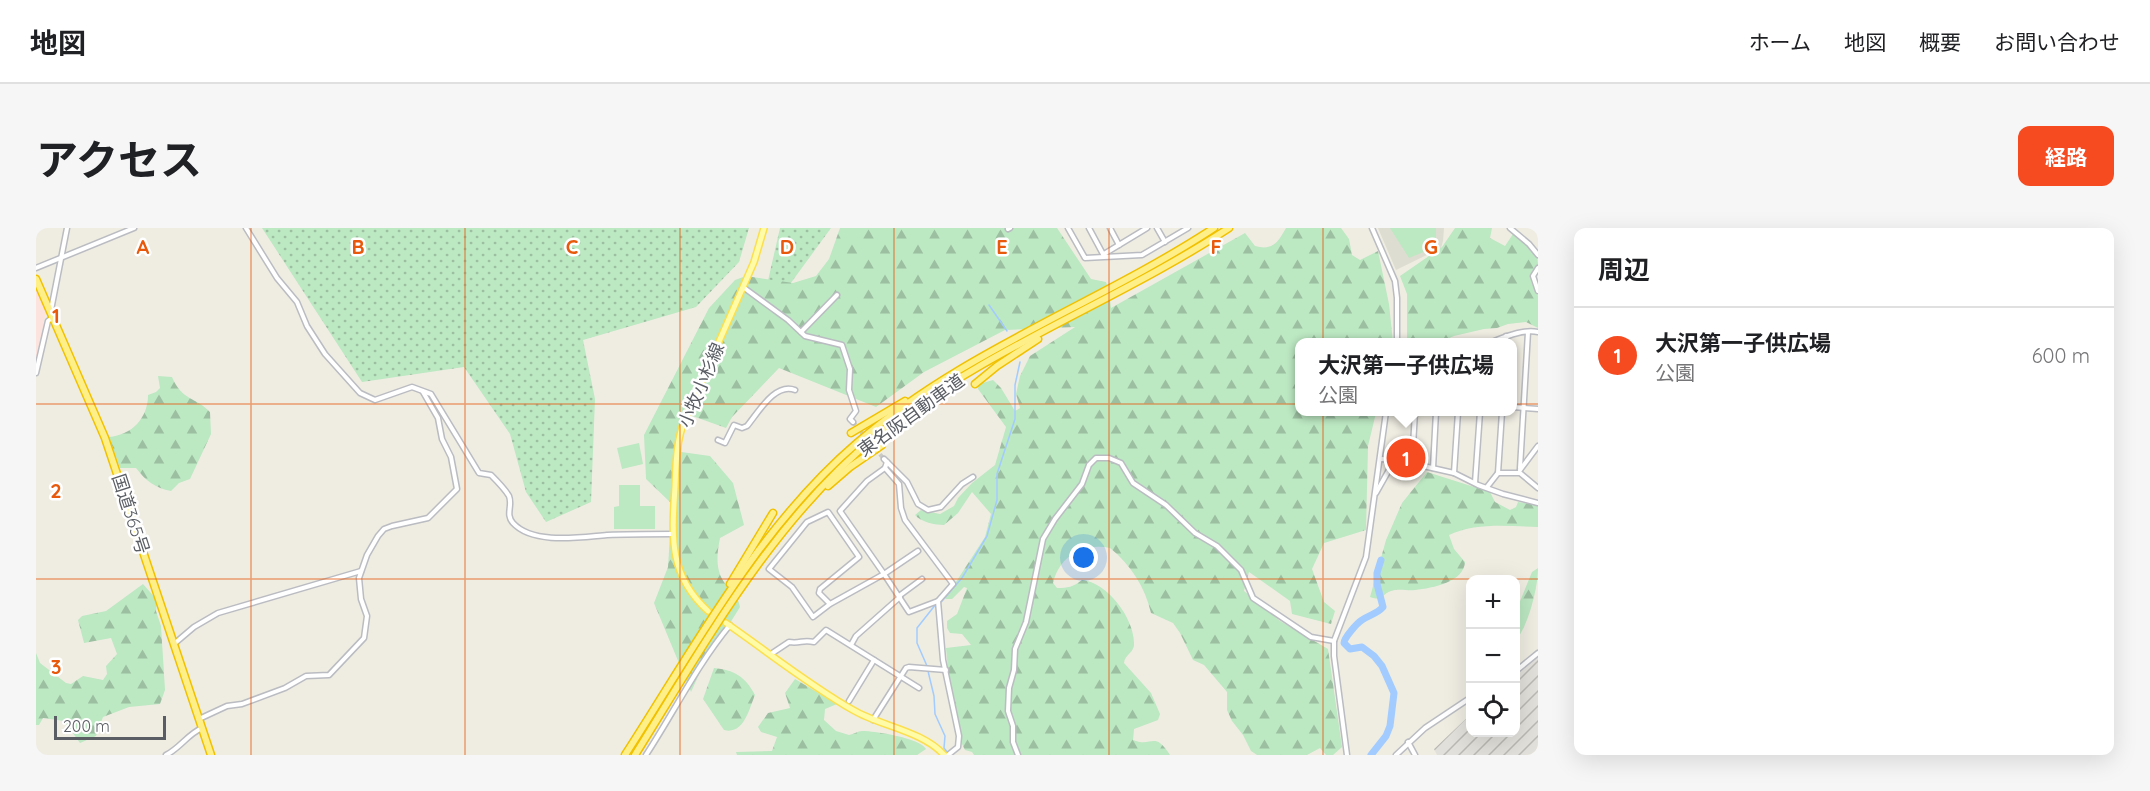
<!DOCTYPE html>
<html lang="ja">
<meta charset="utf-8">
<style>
:root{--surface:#fff;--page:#f6f6f6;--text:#202124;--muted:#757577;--line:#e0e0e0;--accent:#f64a21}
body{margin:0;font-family:Quicksand,"Noto Sans JP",sans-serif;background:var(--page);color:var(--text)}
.controls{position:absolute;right:18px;bottom:18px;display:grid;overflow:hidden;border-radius:12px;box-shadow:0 6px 24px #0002}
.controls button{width:54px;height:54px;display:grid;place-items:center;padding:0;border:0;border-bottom:2px solid var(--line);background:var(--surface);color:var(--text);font:30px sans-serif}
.scale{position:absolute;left:18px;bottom:15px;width:112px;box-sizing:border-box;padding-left:6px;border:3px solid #5a5e64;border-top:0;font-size:16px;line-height:21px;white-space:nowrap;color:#5a5e64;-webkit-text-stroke:4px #fff;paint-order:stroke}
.you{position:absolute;left:1048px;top:330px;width:21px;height:21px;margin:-15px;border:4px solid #fff;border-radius:50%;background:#1a73e8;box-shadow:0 0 0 9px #1a73e833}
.badge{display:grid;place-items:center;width:39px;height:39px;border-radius:50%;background:var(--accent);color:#fff;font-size:20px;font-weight:700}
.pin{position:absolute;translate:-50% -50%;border:3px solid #fff;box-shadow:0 2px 6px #0006}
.popup{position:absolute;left:1259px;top:110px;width:222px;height:78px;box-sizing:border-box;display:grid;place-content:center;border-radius:12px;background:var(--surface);filter:drop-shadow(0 2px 4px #0005);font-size:20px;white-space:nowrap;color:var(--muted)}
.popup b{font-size:22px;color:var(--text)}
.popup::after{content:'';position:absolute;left:50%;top:100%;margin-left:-12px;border:12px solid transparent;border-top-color:var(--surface)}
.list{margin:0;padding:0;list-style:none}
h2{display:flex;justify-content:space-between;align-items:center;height:78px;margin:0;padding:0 24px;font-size:26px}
h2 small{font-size:20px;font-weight:400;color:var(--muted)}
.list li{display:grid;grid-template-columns:39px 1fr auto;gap:18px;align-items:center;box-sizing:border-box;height:96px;padding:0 24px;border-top:2px solid var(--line)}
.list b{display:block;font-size:22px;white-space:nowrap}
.list p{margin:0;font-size:20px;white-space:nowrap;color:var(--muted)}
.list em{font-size:20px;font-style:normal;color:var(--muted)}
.icon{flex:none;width:33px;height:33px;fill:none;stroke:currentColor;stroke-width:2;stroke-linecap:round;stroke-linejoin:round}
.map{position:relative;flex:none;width:1502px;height:527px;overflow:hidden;border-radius:12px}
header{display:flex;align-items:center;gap:36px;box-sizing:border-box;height:84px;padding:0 30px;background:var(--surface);border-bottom:2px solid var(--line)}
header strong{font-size:28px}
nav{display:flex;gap:33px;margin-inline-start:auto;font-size:21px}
.intro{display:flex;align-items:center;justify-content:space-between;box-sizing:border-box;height:144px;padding:0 36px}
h1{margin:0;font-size:42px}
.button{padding:15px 27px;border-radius:12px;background:var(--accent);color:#fff;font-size:21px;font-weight:700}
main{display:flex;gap:36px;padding:0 36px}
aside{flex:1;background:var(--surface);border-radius:12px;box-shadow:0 6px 24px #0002}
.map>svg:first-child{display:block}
.industrial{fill:url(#industrial-furrows)}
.education{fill:#deddd1}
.medical{fill:#fde3dd}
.grass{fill:url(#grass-dots)}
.forest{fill:url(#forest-firs)}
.park{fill:#bce8c2}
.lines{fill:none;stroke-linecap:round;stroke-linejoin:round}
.stream{stroke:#a2cbff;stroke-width:1.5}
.river{stroke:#a2cbff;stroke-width:7}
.minor-tunnel{stroke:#cac9c2;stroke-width:4;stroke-dasharray:4 2;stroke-linecap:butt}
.minor-casing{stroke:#babcc2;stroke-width:7}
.major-casing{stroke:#fcdf4e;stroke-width:8}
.highway-casing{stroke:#f1c100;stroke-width:9}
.minor{stroke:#fff;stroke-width:4}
.major{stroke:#fffba7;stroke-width:5}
.highway{stroke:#ffef89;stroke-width:6}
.grid{fill:none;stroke:#e8590c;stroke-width:1.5;stroke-opacity:0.55}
.labels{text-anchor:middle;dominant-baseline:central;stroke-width:5;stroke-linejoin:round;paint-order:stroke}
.street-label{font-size:18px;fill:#5a5e64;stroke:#fff}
.grid-label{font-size:20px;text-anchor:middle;font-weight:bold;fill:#e8590c;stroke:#fff;stroke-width:5;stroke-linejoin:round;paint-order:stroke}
</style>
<header>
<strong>地図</strong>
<nav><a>ホーム</a><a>地図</a><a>概要</a><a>お問い合わせ</a></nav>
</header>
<div class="intro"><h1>アクセス</h1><a class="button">経路</a></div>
<main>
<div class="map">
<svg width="1502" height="527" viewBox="0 0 1502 527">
<defs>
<pattern id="industrial-furrows" width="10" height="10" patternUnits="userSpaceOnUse" patternTransform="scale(1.5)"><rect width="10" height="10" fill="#e2e0da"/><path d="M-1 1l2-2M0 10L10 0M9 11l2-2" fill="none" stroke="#bab9b4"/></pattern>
<pattern id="grass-dots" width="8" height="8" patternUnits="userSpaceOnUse" patternTransform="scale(1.5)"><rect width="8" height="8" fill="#bce8c2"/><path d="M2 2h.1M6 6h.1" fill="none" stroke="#9cbfa1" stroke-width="1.8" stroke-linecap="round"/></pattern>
<pattern id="forest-firs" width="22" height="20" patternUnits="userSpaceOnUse" patternTransform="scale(1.5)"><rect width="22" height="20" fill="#bce8c2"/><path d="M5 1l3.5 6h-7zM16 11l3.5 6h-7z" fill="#9cbfa1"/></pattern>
</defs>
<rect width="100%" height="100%" fill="#efede2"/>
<!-- industrial -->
<path class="industrial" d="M 1502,425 L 1502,527 L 1401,527 L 1398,521 L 1434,487 L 1434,505 L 1480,505 L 1480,445 Z"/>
<!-- education -->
<path class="education" d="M 1342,0 L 1408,0 L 1407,13 L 1405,20 L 1360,42 Z"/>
<!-- medical -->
<path class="medical" d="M 0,61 L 10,83 L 0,133 Z"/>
<!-- grass -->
<g class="grass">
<path d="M 226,0 L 713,0 L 703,34 L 660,79 L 547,112 L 559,171 L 555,274 L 510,294 L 490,264 L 474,206 L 428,139 L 326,154 Z"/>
<path d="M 744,0 L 795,0 L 749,63 L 731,57 Z"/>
</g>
<!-- forest -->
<g class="forest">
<path d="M 804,0 L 1021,0 L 1055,51 L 1070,54 L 1073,63 L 1075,80 L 1209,5 L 1219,18 C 1237,23 1242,14 1250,0 L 1305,0 L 1313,11 L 1316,27 L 1324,32 L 1342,23 L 1353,76 L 1357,114 L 1264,115 L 1264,184 L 1339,184 L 1340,185 L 1332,218 L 1330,302 L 1288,315 L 1276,341 L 1288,374 L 1299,383 L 1295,396 L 1256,386 L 1254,373 L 1213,344 L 1208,363 L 1244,393 L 1292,421 L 1306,519 L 1297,527 L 1290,527 L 1284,520 L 1271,527 L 1221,527 L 1215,523 L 1207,507 L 1196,493 L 1191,482 L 1191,464 L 1168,437 L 1157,432 L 1144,405 L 1137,395 L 1115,385 C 1109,359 1095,337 1074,320 C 1047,314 1023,329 1017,355 L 1021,360 C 1032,360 1037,359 1046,352 C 1071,354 1098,390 1098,415 C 1099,424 1089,426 1088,435 L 1115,465 L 1124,486 L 1122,492 L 1098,501 L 1097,512 C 1116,520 1118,502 1134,527 L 938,527 L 936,524 L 929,522 L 926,516 L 924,500 L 913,454 L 910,420 L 935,417 L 926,406 L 914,405 L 911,400 L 911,393 L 921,386 L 931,360 L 928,359 L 916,371 L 909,371 L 949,309 L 955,286 L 936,264 L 922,285 L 908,297 C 899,297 885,294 879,287 L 885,282 L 904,286 L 918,278 L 922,270 L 936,255 L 959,237 L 970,199 L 942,161 L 943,156 L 957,152 L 965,160 L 979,183 L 984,180 L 980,166 L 984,148 L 994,128 L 1039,99 L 969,102 L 888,144 L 840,179 L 743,140 L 696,189 L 690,200 L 648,185 L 640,208 L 638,223 L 674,228 L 697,255 L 708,297 L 684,310 C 681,325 679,341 688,354 C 695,362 702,368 704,379 L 666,440 L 655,464 L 618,375 L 632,339 L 636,276 L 610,251 L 608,207 L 673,80 L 699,52 L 710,48 L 757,55 L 780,48 L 793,31 Z"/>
<path d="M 1419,0 L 1456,0 L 1454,10 L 1469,18 L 1477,6 L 1493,18 L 1501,28 L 1502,36 L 1495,47 L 1495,53 L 1502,68 L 1502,100 L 1490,94 L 1472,96 L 1461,100 L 1448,101 L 1418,108 L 1404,114 L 1371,114 L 1371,66 L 1364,48 L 1406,19 Z"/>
<path d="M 122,148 L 136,149 C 146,173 160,169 174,184 L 175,206 L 154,251 L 143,255 L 135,263 C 119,260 110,253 100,240 L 84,240 L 73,209 C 96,207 112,190 112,167 L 120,164 L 124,160 Z"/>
<path d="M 1391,244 L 1454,264 L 1459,274 L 1474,282 L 1480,279 L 1482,274 L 1502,277 L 1502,299 C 1473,298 1440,294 1413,307 L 1418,321 L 1429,334 C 1428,354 1397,360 1379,362 C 1372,363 1362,360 1355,363 C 1345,366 1348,374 1334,369 L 1350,312 L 1366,275 Z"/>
<path d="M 1502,340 C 1502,359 1493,395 1481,411 L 1480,383 L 1496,344 Z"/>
<path d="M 107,356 L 121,372 L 120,383 L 125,398 L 129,462 L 124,476 L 93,479 L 67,489 L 60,508 L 44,515 L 28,493 L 7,490 L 3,497 L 0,497 L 0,425 L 4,435 L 30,455 L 35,456 L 47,448 L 67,452 L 71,446 L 70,438 L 81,426 L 75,410 L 48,415 L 42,392 L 46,388 L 70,383 Z"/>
<path d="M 678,440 C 698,442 709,448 719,467 C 713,481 708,507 688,502 L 667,471 Z"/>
<path d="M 759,451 L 801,476 L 789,481 L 788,492 L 800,503 L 813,507 C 818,506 822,503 826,503 C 839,503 884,510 890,521 L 881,527 L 701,527 L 700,524 L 736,523 L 741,509 L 725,504 L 722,499 L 732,485 L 754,480 L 749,465 Z"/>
</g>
<!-- park -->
<g class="park">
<path d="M 1354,0 L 1400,0 L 1400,14 L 1390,23 L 1373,30 Z"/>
<path d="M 603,215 L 607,236 L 586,241 L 581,220 Z"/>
<path d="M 583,257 L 604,257 L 604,278 L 619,278 L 619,301 L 578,301 L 578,279 L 583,278 Z"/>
</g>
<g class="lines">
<!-- stream -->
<g class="stream">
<path d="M 953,77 L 971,103"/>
<path d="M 891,438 L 881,415 L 881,400 L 900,376 L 906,373 L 926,350 L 951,308 L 961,272 L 961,246 L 979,191 L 979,157 L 984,134"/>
<path d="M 892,443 L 898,468 L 899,486 L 909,508 L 908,520 L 912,525"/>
</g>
<!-- river -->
<path class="river" d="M 1335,527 L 1350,508 L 1354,498 L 1358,465 L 1346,438 L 1338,428 L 1326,419 L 1314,421 L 1308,415 C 1308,410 1321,395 1326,392 C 1333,387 1341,386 1347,379 L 1341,356 L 1341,345 L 1345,332"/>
<!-- minor-tunnel -->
<path class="minor-tunnel" d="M 817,194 L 848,231"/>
<defs>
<g id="minor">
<path d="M 210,0 L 241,50 L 261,74 L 271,98 L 289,126 L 324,165 L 339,172 L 376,159 L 395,166 L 443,245 L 455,247 C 461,253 469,261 473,268 C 477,278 469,286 477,295 C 497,317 545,309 571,307 C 593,306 615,306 637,306"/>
<path d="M 1032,0 L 1049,30 L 1106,27 L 1152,0"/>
<path d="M 1053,0 L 1068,28"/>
<path d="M 1074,0 L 1083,17"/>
<path d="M 1121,0 L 1129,14"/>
<path d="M 1336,0 L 1359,53 L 1361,70 L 1361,115"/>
<path d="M 1474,0 L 1493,16 L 1502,27"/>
<path d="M 972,1 L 974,0"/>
<path d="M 1068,26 L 1111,0"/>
<path d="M 0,40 L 98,0"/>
<path d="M 1502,40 L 1497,48 L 1502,63"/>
<path d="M 707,59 L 752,92 L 769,108 L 806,117 L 814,141 L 813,162 L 820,183 L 814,191 L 817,194"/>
<path d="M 15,82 L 31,0"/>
<path d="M 765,104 L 801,67"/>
<path d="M 1453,115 C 1469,109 1486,101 1502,104"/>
<path d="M 1470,115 L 1470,108"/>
<path d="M 0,145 L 12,93 L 16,90"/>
<path d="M 1476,179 L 1502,181"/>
<path d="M 682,212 L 689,215 L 698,197 L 706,200 L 711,198 C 722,185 739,154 759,162"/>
<path d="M 848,231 L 871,254 L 882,276 L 892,282 L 905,279 L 926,256 L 937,249"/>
<path d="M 1345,231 L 1361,232 L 1418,245 L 1442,257 L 1467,266 L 1502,275"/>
<path d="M 1376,235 L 1379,184"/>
<path d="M 849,240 L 863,256 L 865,280 L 869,292 L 917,356 L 902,373 L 907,432 L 923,508 L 922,519 L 912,527"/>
<path d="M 1397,240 L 1400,184"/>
<path d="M 1484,240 L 1492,104"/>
<path d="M 1484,242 L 1502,218"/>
<path d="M 1418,245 L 1422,184"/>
<path d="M 1462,245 L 1466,184"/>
<path d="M 1439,255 L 1444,184"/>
<path d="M 1451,259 L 1462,245 L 1484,245 L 1502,260"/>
<path d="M 1340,265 L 1358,233"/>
<path d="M 882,323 L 848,346 L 873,384 L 902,373"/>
<path d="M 863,368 L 886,351"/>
<path d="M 794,376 L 783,365 L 784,361 L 823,329 L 792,284 L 771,294 L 733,341 L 756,359 L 777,389 L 794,376 L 848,346 L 804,283 L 831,253 L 849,240 L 851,234"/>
<path d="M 138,416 L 158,399 L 182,385 L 325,343"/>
<path d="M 815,417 L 820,408 L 864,369"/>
<path d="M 735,426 L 753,414 C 765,416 766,411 778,414 L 790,402 L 883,460"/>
<path d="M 1480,443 L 1502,425"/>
<path d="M 813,473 L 838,432"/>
<path d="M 163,491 L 191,478 L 206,476 L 249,460 L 270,448 L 293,447 L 328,410 L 331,388 L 325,371 L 323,350 L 331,327 L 342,308 L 348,301 L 356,298 L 392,290 L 421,261 L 415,229 L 406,211 L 402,190 L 387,164"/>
<path d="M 837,492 L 870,440 L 873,439 L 910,442"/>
<path d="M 1372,514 L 1379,527"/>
<path d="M 130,527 C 144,520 152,506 166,500"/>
<path d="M 610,527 C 638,484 661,437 694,397"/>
<path d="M 982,527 L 977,514 L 977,498 L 972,483 L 973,460 L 978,442 L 979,421 L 990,394 L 1007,311 L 1019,291 L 1046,256 L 1053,237 L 1060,230 L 1073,230 L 1085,235 L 1097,255 L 1130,277 L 1159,305 L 1181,318 L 1205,342 L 1217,370 L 1275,409 L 1298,413"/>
<path d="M 1311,527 L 1298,428 L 1298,413 L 1330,329 L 1350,184"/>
<path d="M 1360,527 L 1389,500 L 1434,470"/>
</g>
<g id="major">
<path d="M 672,383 C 632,347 636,308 639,259 C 640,236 640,213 649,191 L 718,34 L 728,0"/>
<path d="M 690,395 C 732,424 773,457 817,482 C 844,498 887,503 908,527"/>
</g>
<g id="highway">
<path d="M 0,51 L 69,210 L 175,527"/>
<path d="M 939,156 L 961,138 L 1002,111"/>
<path d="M 815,205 L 869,173"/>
<path d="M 792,258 L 814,239 L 846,217"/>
<path d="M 694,356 L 737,285"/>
<path d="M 589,527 C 659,419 722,300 821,215 C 926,123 1062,76 1178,0"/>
<path d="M 599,527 C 671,412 738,290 845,204 C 950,121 1081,73 1193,0"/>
</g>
</defs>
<!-- minor casing -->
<use href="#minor" class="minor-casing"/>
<!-- major casing -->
<use href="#major" class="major-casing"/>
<!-- highway casing -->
<use href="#highway" class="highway-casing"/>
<!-- minor -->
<use href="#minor" class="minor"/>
<!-- major -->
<use href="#major" class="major"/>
<!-- highway -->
<use href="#highway" class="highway"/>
</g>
<!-- grid -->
<path class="grid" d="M 215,0 L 215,527M 429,0 L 429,527M 644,0 L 644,527M 858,0 L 858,527M 1073,0 L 1073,527M 1287,0 L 1287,527M 0,176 L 1502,176M 0,351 L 1502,351"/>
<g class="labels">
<!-- street labels -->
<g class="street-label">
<text transform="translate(665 157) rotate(-67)">小牧小杉線</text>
<text transform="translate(875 187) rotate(-36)">東名阪自動車道</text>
<text transform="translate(95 286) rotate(72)">国道365号</text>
</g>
</g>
<g class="grid-label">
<text x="107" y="26">A</text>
<text x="322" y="26">B</text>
<text x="536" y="26">C</text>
<text x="751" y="26">D</text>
<text x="966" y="26">E</text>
<text x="1180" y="26">F</text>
<text x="1395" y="26">G</text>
<text x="20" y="95">1</text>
<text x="20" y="270">2</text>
<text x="20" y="446">3</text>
</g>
</svg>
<div class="controls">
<button>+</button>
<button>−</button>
<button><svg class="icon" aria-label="locate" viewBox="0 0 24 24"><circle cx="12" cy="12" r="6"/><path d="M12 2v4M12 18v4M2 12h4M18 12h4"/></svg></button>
</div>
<div class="scale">200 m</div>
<div class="you"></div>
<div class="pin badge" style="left:1370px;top:230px">1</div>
<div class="popup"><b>大沢第一子供広場</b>公園</div>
</div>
<aside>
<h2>周辺<small></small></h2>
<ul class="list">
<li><span class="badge">1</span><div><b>大沢第一子供広場</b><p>公園</p></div><em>600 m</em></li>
</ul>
</aside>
</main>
